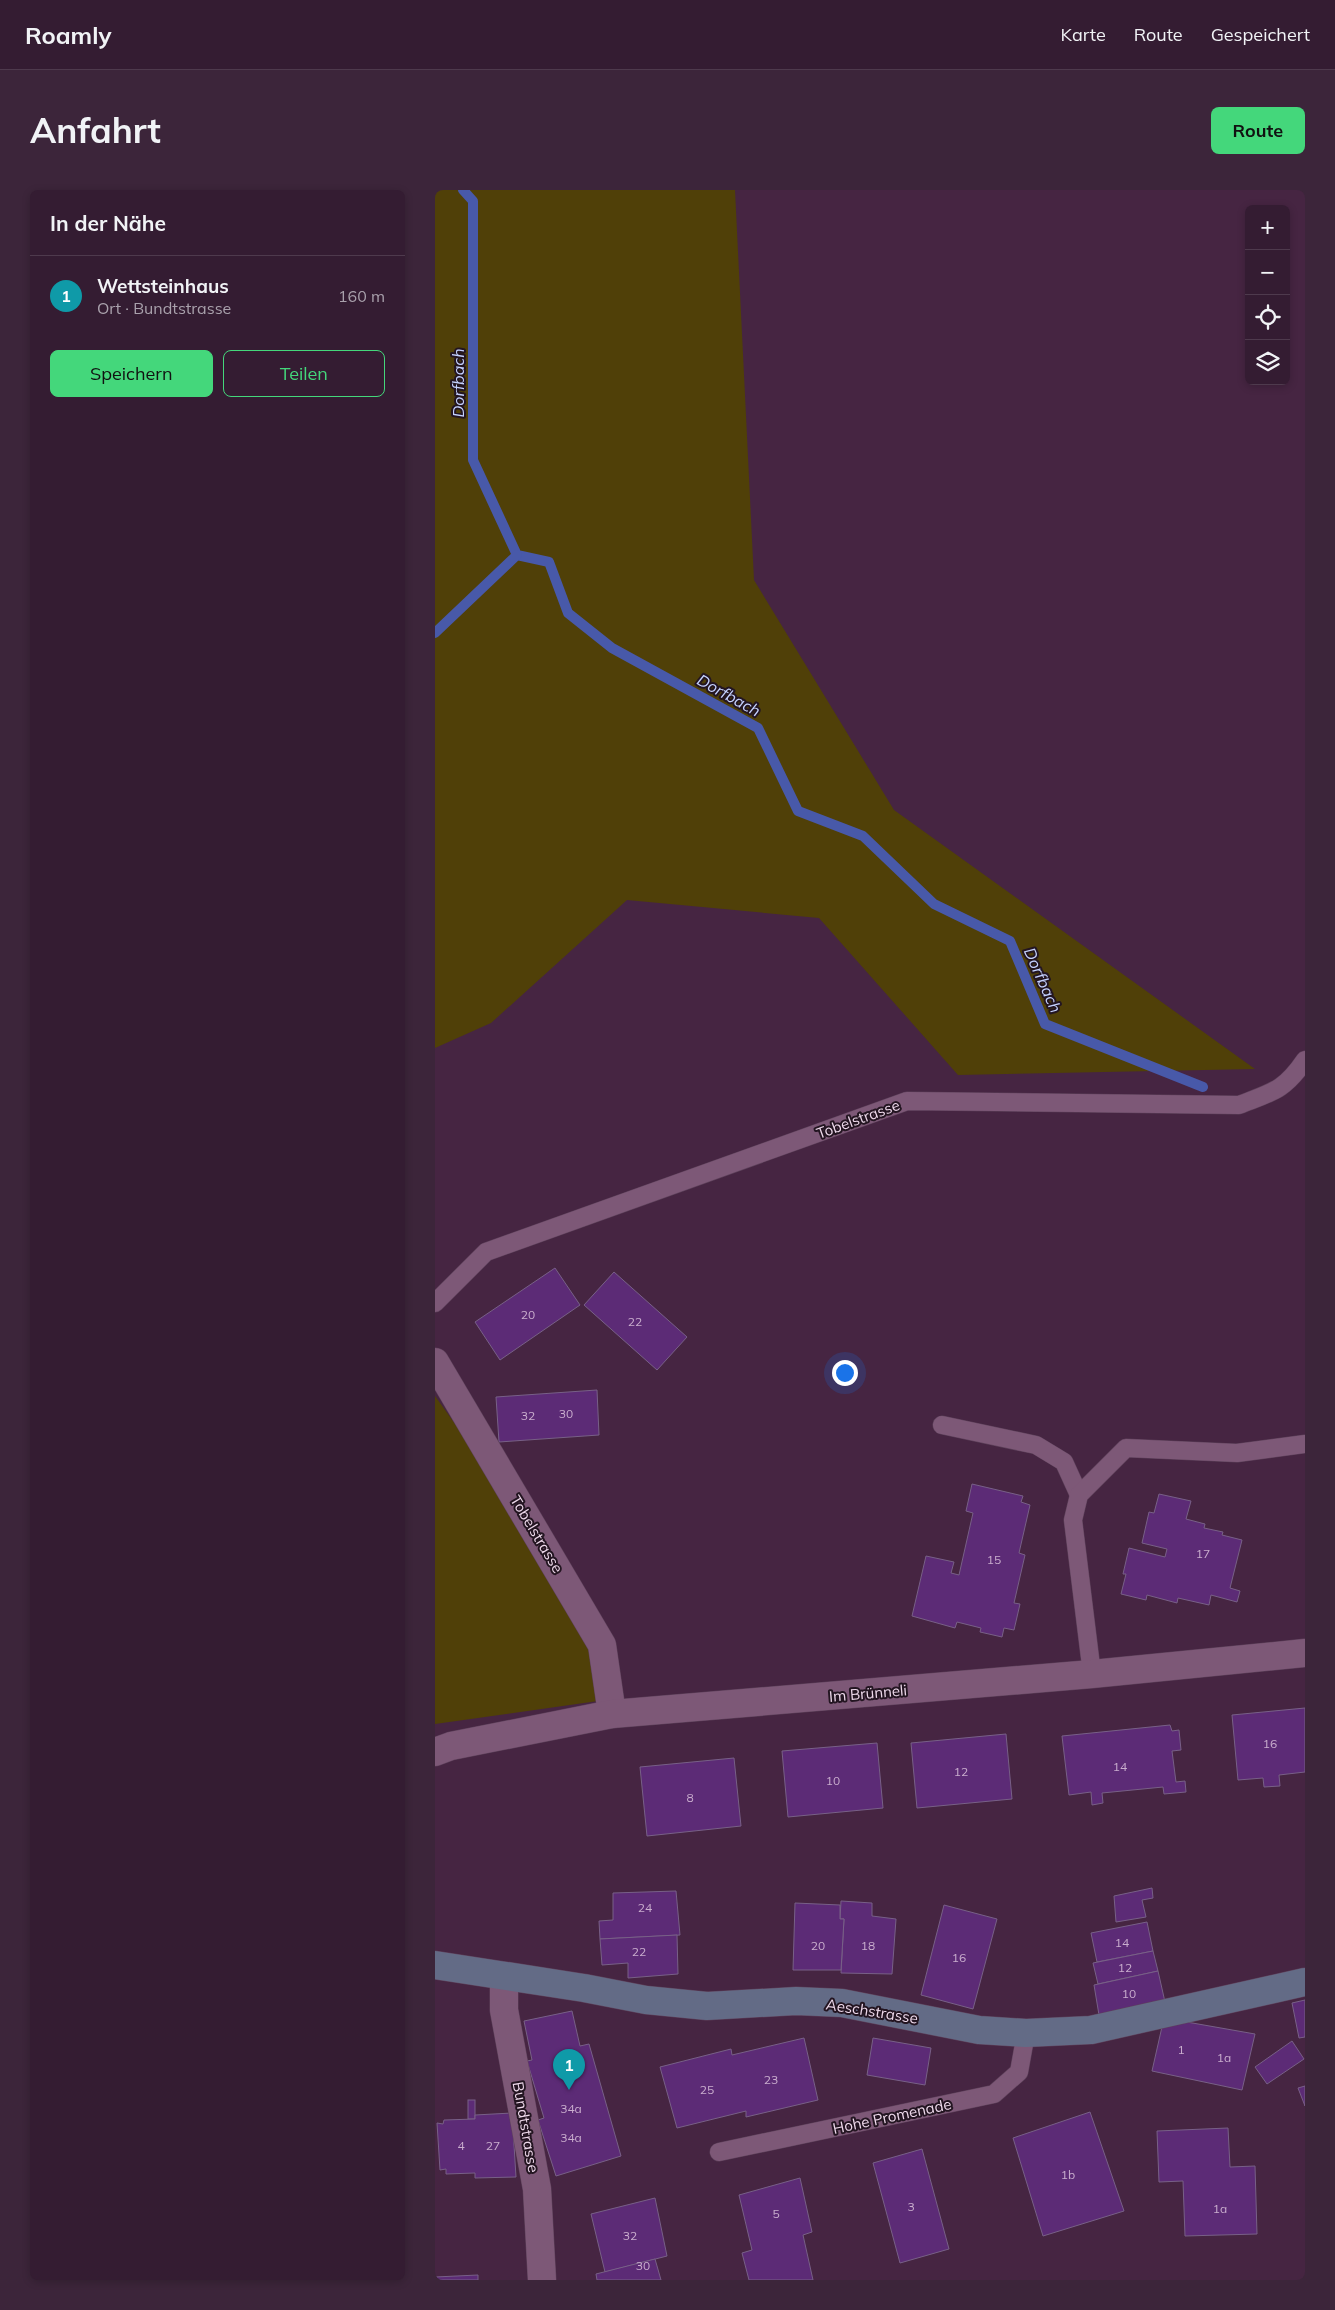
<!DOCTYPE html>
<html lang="de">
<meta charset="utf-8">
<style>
:root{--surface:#341c32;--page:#3c253a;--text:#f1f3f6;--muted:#a9a1ac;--line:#4e3a4d;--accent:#44d77b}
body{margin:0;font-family:Mulish,sans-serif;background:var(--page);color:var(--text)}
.controls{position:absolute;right:15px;top:15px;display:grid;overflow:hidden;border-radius:8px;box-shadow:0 2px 8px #0003}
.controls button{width:45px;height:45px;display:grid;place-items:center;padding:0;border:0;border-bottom:1px solid var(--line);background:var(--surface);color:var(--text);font:25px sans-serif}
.you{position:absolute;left:409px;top:1182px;width:18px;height:18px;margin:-12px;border:4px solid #fff;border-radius:50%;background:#1a73e8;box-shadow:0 0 0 8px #1a73e833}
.badge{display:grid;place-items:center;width:32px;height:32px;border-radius:50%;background:var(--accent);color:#fff;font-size:16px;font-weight:700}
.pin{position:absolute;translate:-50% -41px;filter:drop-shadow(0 1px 2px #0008)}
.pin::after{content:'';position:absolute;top:26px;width:18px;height:15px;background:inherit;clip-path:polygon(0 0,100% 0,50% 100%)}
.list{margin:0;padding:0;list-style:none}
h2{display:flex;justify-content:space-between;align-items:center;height:65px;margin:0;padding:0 20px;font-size:21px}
h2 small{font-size:16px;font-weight:400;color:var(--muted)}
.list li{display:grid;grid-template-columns:32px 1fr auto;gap:15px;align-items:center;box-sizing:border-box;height:80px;padding:0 20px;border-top:1px solid var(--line)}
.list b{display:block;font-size:19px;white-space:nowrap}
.list p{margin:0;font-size:16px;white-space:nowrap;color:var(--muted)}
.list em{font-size:16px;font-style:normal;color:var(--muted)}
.actions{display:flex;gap:10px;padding:15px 20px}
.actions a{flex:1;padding:11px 0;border:1px solid var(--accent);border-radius:8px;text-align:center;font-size:18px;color:var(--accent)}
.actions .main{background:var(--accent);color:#111}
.icon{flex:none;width:28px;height:28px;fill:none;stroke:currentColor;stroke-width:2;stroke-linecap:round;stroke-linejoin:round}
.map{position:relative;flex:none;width:870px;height:2090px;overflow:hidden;border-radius:8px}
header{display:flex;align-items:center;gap:30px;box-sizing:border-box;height:70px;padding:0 25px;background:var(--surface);border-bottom:1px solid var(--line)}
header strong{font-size:24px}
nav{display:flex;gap:28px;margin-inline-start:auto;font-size:18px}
.intro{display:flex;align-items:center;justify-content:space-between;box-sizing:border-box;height:120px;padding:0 30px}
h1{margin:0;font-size:35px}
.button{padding:12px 22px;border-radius:8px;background:var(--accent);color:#111;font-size:18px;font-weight:700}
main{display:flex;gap:30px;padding:0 30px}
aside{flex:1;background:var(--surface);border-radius:8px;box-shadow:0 2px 8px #0003}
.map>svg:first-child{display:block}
.green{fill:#504008}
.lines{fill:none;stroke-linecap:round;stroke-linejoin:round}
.stream{stroke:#4859a9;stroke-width:10}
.building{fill:#5c2b76;stroke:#786087}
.lane-casing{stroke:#5e425b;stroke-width:19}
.street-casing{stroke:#5e425b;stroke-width:29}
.secondary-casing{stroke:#5e425b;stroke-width:29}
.lane{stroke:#7d5877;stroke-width:18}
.street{stroke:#7d5877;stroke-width:28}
.secondary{stroke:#636b86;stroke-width:28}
.labels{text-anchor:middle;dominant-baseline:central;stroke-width:4;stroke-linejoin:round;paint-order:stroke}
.number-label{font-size:12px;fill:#caaece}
.street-label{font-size:15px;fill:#eed9eb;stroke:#231521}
.water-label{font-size:16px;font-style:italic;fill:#c5d2ff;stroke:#231521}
</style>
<header>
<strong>Roamly</strong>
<nav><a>Karte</a><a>Route</a><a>Gespeichert</a></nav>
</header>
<div class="intro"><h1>Anfahrt</h1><a class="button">Route</a></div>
<main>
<aside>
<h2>In der Nähe<small></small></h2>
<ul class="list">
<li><span class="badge" style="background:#0f9aa8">1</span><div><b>Wettsteinhaus</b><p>Ort · Bundtstrasse</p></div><em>160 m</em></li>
</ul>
<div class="actions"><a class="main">Speichern</a><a>Teilen</a></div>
</aside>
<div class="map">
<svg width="870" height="2090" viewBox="0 0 870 2090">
<rect width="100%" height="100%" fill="#462542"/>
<!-- green -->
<g class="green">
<path d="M 0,0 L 300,0 L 319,390 L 459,620 L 820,879 L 523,885 L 384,728 L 192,710 L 56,833 L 0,858 Z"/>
<path d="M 0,1206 L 64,1295 L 160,1447 L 163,1511 L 0,1534 Z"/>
</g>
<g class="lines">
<!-- stream -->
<g class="stream">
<path d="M 28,0 L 38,11 L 38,270 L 82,365 L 114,372 L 133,423 L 177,458 L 323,538 L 363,621 L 428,646 L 499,714 L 575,751 L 610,834 L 768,897"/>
<path d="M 0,443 L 82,365"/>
</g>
</g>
<!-- building -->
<g class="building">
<path d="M 120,1078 L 145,1115 L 65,1170 L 40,1132 Z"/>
<path d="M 179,1082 L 252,1147 L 222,1180 L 149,1115 Z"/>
<path d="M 162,1200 L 164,1245 L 64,1252 L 61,1207 Z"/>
<path d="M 537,1294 L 588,1306 L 586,1312 L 595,1315 L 584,1363 L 590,1365 L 579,1413 L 585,1414 L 579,1440 L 569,1438 L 567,1447 L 545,1442 L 546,1438 L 522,1432 L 520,1438 L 477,1426 L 491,1366 L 519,1372 L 516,1383 L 524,1385 L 538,1323 L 531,1321 Z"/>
<path d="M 724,1304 L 756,1311 L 751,1329 L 770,1334 L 769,1338 L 788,1342 L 787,1345 L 807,1350 L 795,1398 L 805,1401 L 802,1412 L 776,1405 L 774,1415 L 743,1408 L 742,1413 L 712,1405 L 711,1410 L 686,1404 L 691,1384 L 688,1384 L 694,1358 L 730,1367 L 732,1359 L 707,1353 L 714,1322 L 719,1323 Z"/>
<path d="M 870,1518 L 870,1582 L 844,1585 L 845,1596 L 829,1597 L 828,1588 L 803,1590 L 797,1525 Z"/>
<path d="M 735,1535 L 737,1541 L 744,1540 L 746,1560 L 737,1561 L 741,1592 L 750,1591 L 751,1602 L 729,1604 L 728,1597 L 667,1603 L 668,1613 L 657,1615 L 656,1602 L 634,1605 L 627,1546 Z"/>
<path d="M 571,1544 L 577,1609 L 482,1618 L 476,1553 Z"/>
<path d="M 442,1553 L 448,1618 L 353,1627 L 347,1561 Z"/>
<path d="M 299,1568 L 306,1636 L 212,1646 L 205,1577 Z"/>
<path d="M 717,1698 L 718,1708 L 707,1710 L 711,1727 L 681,1732 L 679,1706 Z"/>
<path d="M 241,1701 L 245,1745 L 165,1749 L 164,1731 L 178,1730 L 178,1703 Z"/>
<path d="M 406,1711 L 437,1713 L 437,1726 L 461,1729 L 457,1784 L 406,1783 L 409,1729 L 405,1729 Z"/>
<path d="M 360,1713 L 405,1715 L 405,1729 L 409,1729 L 406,1780 L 358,1780 Z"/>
<path d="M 509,1715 L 562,1729 L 538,1819 L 486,1805 Z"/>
<path d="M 712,1732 L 718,1761 L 662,1772 L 656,1743 Z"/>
<path d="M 242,1745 L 243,1784 L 193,1788 L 193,1773 L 167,1775 L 165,1749 Z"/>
<path d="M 718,1761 L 723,1781 L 663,1794 L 658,1773 Z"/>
<path d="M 723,1781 L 730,1812 L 664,1825 L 659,1795 Z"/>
<path d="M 870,1810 L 870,1847 L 864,1848 L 857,1813 Z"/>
<path d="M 137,1821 L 145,1856 L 154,1854 L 186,1966 L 121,1986 L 103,1930 L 109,1928 L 92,1871 L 97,1870 L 89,1831 Z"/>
<path d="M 729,1828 L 820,1844 L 807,1900 L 717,1881 Z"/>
<path d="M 369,1848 L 383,1910 L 311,1927 L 311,1921 L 242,1938 L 225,1877 L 296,1859 L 297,1865 Z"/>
<path d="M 438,1848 L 496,1858 L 490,1895 L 432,1885 Z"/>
<path d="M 857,1851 L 869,1869 L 832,1894 L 820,1877 Z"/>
<path d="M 870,1896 L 870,1916 L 863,1898 Z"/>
<rect x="33" y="1910" width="7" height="19"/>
<path d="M 655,1922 L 689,2021 L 608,2046 L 578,1948 Z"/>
<path d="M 77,1923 L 81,1987 L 40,1988 L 40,1983 L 11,1984 L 11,1979 L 5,1980 L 2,1933 L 8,1934 L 9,1930 L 40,1929 L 40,1925 Z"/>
<path d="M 793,1938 L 795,1977 L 820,1976 L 822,2044 L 750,2046 L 748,1991 L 724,1992 L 722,1941 Z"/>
<path d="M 487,1959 L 514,2059 L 465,2073 L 438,1973 Z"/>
<path d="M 365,1988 L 377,2042 L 368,2045 L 378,2090 L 314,2090 L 307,2063 L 317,2060 L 304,2005 Z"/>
<path d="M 220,2008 L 232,2066 L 170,2082 L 156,2024 Z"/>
<path d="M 220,2069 L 226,2090 L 162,2090 L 161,2084 Z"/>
<path d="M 43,2085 L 43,2090 L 0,2090 L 0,2087 Z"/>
</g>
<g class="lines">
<defs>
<g id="lane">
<path d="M 0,1113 L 51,1062 L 472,911 L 804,915 C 837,902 849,901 870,870"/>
<path d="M 507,1235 L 601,1255 L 629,1272 L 644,1305"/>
<path d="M 657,1484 L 638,1330 L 644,1305 L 691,1258 L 802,1263 L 870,1254"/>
<path d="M 284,1962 L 559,1904 L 584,1882 L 591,1843"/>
</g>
<g id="street">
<path d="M 0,1172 L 167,1455 L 177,1524"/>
<path d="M 0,1562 L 16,1556 L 177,1524 L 657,1484 L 870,1463"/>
<path d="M 69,1786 L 69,1820 L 102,1999 L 107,2090"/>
</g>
<path id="secondary" d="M 0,1775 L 149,1798 L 211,1810 L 272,1816 L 361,1811 L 407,1813 L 544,1840 L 591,1843 L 656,1840 L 870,1792"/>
</defs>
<!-- lane casing -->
<use href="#lane" class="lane-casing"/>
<!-- street casing -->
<use href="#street" class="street-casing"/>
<!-- secondary casing -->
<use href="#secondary" class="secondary-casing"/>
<!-- lane -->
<use href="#lane" class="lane"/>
<!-- street -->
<use href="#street" class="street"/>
<!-- secondary -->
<use href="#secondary" class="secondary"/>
</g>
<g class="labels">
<!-- number labels -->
<g class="number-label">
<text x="93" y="1124">20</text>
<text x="200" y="1131">22</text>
<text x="131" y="1223">30</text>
<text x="93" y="1225">32</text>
<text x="768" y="1363">17</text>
<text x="559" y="1369">15</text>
<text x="835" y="1553">16</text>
<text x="685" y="1576">14</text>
<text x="526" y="1581">12</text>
<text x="398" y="1590">10</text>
<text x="255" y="1607">8</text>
<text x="210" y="1717">24</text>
<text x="687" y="1752">14</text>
<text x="383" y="1755">20</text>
<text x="433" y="1755">18</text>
<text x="204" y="1761">22</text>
<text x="524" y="1767">16</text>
<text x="690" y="1777">12</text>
<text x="694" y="1803">10</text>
<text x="746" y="1859">1</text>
<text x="789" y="1867">1a</text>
<text x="336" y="1889">23</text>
<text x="272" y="1899">25</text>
<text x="136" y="1918">34a</text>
<text x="136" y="1947">34a</text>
<text x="26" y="1955">4</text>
<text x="58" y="1955">27</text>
<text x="633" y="1984">1b</text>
<text x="476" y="2016">3</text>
<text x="785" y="2018">1a</text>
<text x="341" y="2023">5</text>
<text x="195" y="2045">32</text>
<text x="208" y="2075">30</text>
</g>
<!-- street labels -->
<g class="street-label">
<text transform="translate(423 929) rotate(-20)">Tobelstrasse</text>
<text transform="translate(102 1344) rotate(59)">Tobelstrasse</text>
<text transform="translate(433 1503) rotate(-5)">Im Brünneli</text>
<text transform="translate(437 1821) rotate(9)">Aeschstrasse</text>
<text transform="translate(457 1926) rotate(-12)">Hohe Promenade</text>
<text transform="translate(91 1937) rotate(80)">Bundtstrasse</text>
</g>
<!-- water labels -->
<g class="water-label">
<text transform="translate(23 193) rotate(-90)">Dorfbach</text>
<text transform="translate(294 505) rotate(29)">Dorfbach</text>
<text transform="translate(608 790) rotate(66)">Dorfbach</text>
</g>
</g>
</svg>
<div class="controls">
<button>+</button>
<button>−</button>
<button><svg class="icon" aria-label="locate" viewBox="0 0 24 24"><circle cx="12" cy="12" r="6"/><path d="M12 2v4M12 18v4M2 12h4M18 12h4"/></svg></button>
<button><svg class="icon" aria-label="layers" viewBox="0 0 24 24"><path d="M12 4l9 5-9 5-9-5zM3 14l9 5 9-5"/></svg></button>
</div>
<div class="you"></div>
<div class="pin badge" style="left:134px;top:1900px;background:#0f9aa8">1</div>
</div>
</main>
